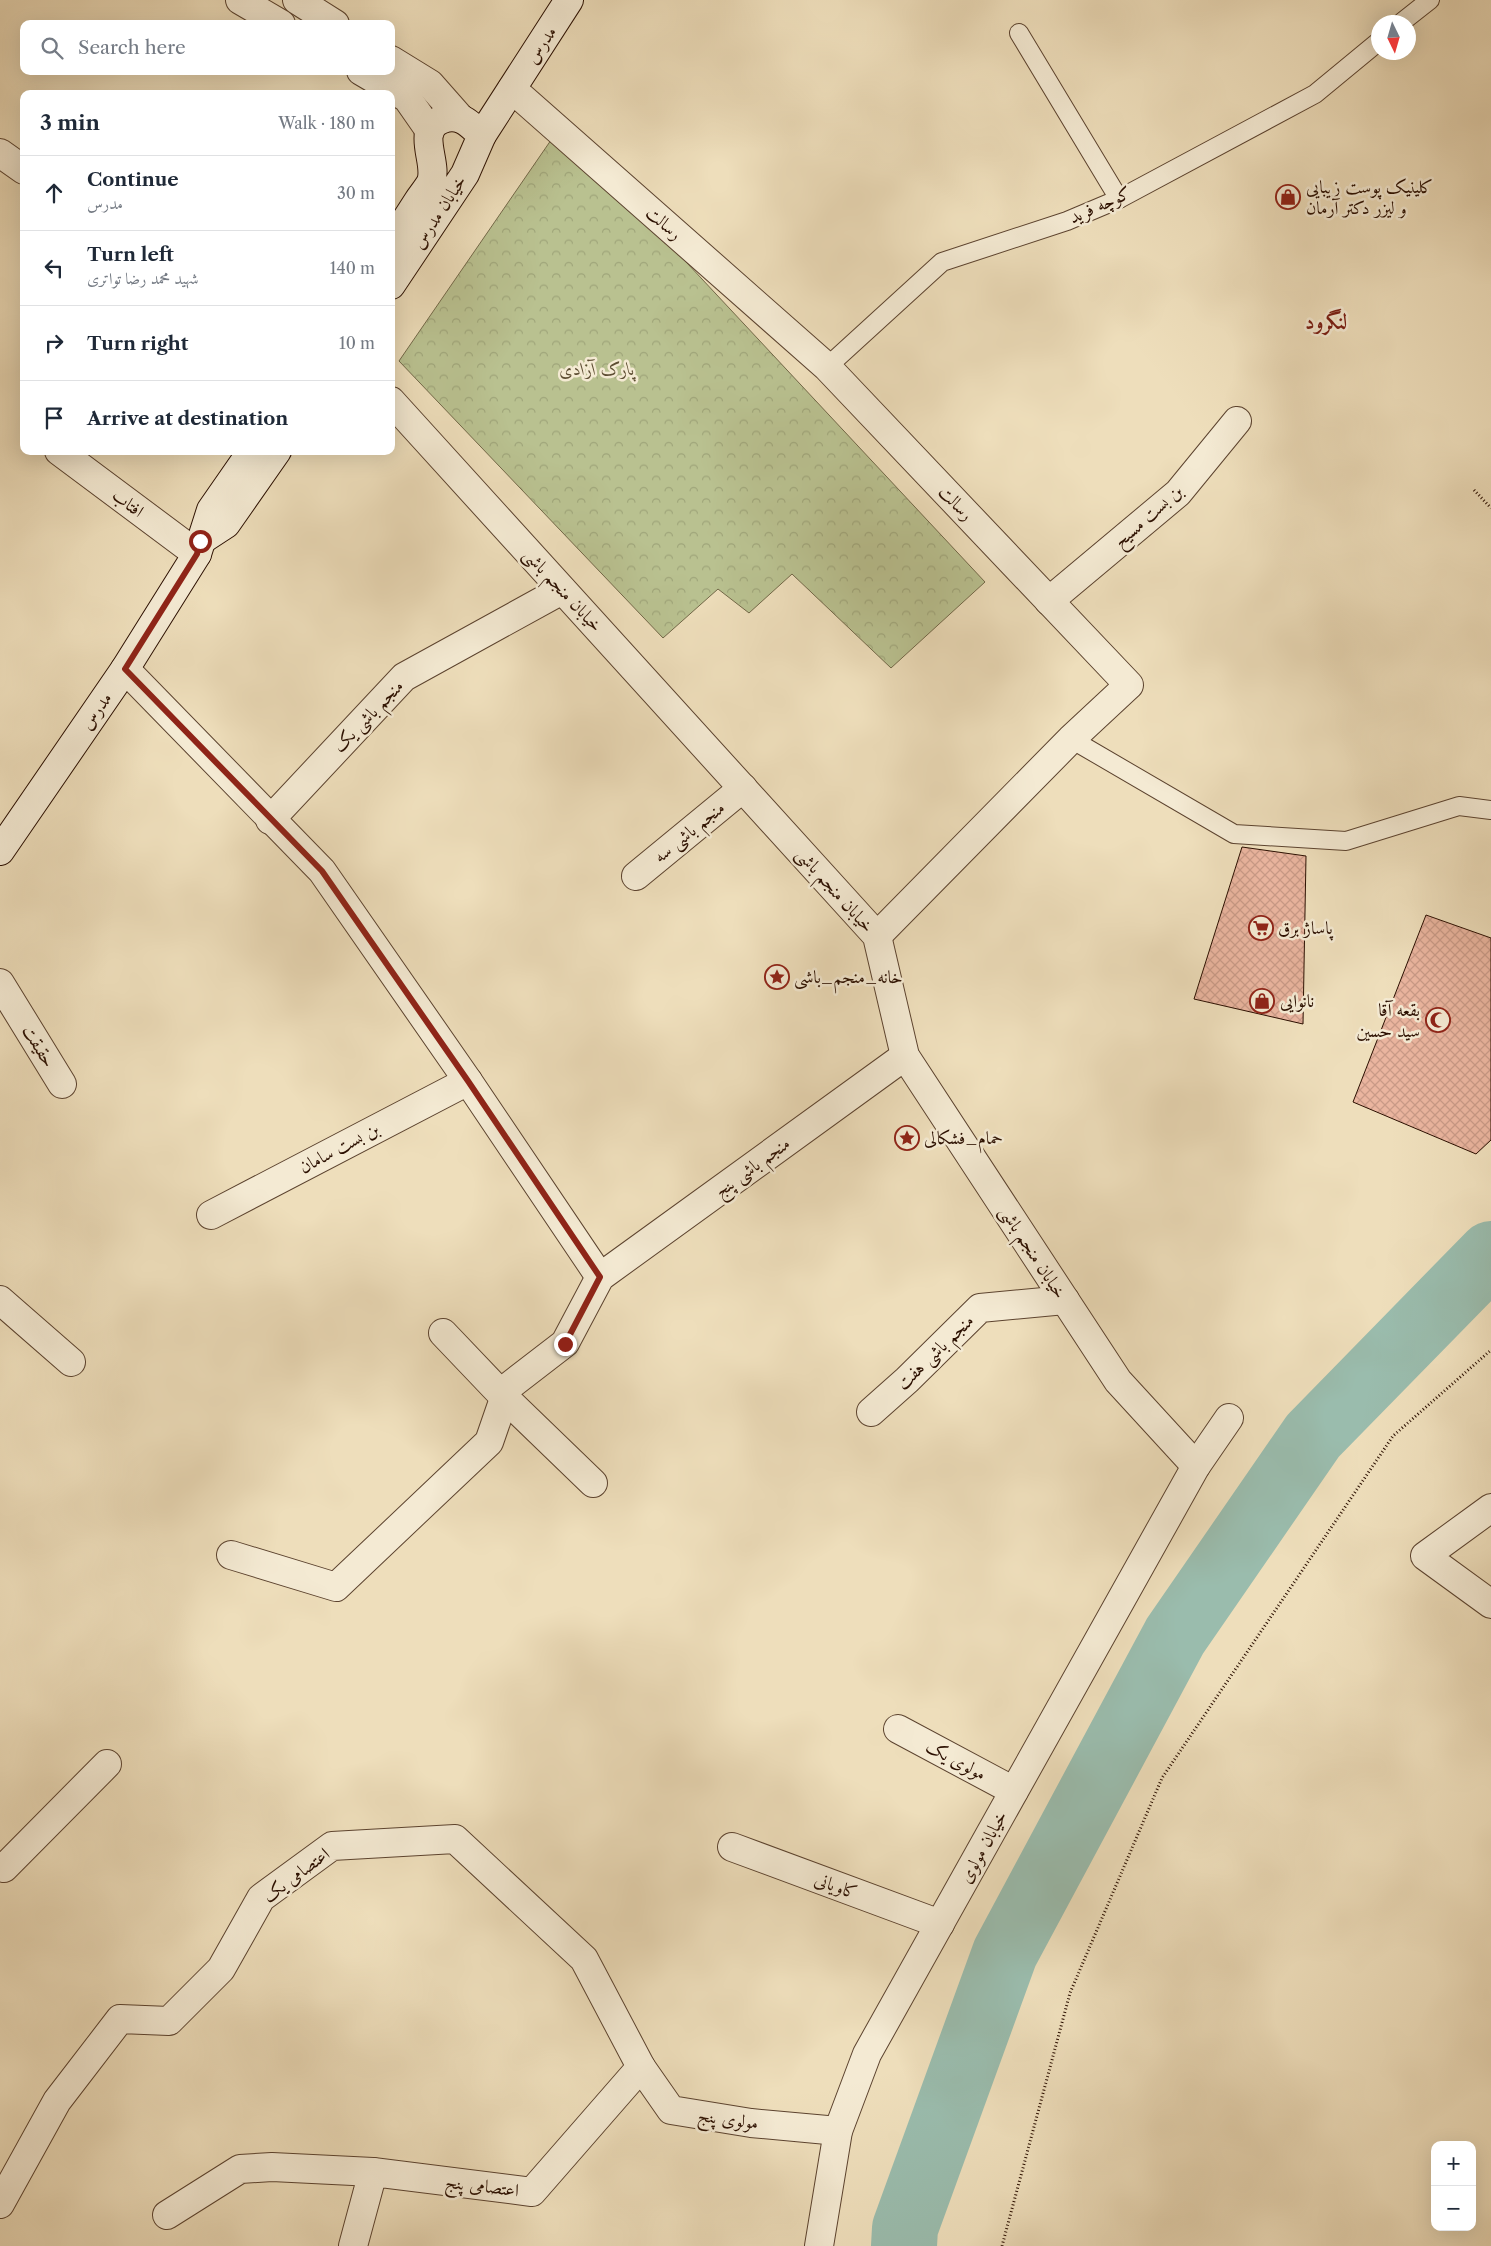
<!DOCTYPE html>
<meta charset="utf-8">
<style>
:root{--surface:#fff;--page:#f6f6f7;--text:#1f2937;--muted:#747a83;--line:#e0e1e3}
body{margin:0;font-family:"Libre Caslon Text",Amiri,serif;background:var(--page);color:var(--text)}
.controls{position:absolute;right:15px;bottom:15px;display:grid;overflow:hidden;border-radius:10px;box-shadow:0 5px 20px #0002}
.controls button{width:45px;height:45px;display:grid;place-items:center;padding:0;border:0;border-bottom:1px solid var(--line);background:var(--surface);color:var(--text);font:25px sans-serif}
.compass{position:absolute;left:1371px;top:15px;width:45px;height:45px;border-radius:50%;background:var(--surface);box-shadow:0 5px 20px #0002;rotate:175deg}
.stop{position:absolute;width:15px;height:15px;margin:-11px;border:4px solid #8f2418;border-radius:50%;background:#fff}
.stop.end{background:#8f2418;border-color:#fff;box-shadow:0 1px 5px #0008}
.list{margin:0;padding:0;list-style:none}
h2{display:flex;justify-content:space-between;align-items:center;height:65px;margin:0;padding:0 20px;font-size:21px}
h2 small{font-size:16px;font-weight:400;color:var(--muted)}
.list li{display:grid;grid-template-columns:32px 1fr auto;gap:15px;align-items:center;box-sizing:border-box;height:75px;padding:0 20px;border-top:1px solid var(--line)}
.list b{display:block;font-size:19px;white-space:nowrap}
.list p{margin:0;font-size:16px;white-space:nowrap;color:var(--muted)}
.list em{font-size:16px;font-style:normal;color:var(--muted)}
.icon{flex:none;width:28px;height:28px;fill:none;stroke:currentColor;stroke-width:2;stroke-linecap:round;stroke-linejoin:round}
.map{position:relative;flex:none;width:1491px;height:2246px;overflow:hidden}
.search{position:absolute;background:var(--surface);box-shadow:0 5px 20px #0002;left:20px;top:20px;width:375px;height:55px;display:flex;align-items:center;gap:12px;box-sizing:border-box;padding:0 18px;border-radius:10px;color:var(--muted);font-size:19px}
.panel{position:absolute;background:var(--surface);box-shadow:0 5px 20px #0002;left:20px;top:90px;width:375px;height:365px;border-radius:10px}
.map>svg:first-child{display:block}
.park{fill:url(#park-crowns);stroke:#726848}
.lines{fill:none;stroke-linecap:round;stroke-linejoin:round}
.river{stroke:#9abcad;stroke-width:66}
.building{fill:url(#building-cross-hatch);stroke:#2b0f00}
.service-casing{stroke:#5c432f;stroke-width:20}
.minor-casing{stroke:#5c432f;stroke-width:30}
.tertiary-casing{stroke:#5c432f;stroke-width:30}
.secondary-casing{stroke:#2b0f00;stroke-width:30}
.path{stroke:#2b0f00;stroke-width:3;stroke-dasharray:1 2.5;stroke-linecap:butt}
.service{stroke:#f4ead3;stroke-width:18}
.minor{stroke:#f4ead3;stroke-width:28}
.tertiary{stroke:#f4ead3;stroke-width:28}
.secondary{stroke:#f4ead3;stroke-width:28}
.route{stroke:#8f2418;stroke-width:6}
.labels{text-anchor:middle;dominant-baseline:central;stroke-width:5;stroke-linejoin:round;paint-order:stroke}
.street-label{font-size:18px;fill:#2b0f00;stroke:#f4ead3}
.poi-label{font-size:18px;fill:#2b0f00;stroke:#f4ead3;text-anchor:start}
.park-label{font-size:18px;font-style:italic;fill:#5d4d32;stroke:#f4ead3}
.district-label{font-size:22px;font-weight:bold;fill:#7a1f14;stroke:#f4ead3}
</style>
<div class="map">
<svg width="1491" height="2246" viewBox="0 0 1491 2246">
<defs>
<pattern id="park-crowns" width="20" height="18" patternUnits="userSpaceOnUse" patternTransform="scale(1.25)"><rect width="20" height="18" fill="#b9c190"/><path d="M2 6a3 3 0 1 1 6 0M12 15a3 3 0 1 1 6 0" fill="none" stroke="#9fa57a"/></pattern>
<pattern id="building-cross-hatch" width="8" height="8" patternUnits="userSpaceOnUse" patternTransform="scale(1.25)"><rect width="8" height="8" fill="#eab59f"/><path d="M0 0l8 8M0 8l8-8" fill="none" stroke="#c99a87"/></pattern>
</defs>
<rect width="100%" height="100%" fill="#eedebb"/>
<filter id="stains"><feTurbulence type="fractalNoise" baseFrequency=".004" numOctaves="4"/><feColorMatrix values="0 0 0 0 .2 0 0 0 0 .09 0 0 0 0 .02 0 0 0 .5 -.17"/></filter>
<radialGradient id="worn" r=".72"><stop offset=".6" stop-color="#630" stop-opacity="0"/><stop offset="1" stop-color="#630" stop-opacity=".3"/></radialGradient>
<!-- park -->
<path class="park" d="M 560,127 L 985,582 L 891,668 L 792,574 L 749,613 L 718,589 L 663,638 L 399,361 Z"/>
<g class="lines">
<!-- river -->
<path class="river" d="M 904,2246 L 905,2228 L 1005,1953 L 1175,1636 L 1313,1436 L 1491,1254"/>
</g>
<!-- building -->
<g class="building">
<path d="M 1242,847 L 1306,856 L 1303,1024 L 1194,999 Z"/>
<path d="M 1426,915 L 1491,938 L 1491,1140 L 1476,1154 L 1353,1102 Z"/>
</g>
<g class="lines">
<defs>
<g id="service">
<path d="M 1402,22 L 1430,0"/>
<path d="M 1019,33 L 1119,199"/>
<path d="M 827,367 L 942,262 L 1067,221 L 1119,199 L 1315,94 L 1378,42"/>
<path d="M 1071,739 L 1234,834 L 1346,841 L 1459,806 L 1491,810"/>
</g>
<g id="minor">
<path d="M 512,89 L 827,367 L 1129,685 L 1071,739 L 877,936"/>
<path d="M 0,153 L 24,170"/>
<path d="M 391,401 L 877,936 L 905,1056 L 1118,1381 L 1196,1466"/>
<path d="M 59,451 L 197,554"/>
<path d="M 1049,601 L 1178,493 L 1237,421"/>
<path d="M 125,669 L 322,871 L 468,1081 L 600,1277"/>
<path d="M 270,820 L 404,677 L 562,590"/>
<path d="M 636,876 L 743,788"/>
<path d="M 0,983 L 62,1084"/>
<path d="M 211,1215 L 468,1081"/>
<path d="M 0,1300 L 71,1362"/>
<path d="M 443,1333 L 504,1397 L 593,1483"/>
<path d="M 871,1412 L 907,1380 L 980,1308 L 1065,1300"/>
<path d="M 1491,1508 L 1425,1556 L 1491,1604"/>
<path d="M 231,1555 L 336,1587 L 489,1442 L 508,1387 L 565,1343 L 600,1277 L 905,1056"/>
<path d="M 898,1729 L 1014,1791"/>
<path d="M 732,1847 L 940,1924"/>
<path d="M 4,1868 L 107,1764"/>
<path d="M 0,2204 L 57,2101 L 120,2019 L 169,2021 L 221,1969 L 261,1898 L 332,1846 L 455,1839 L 584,1959 L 641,2067 L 671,2110 L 751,2123 L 838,2131"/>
<path d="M 167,2215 L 240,2169 L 272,2167 L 373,2172"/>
<path d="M 353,2246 L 373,2172 L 532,2192 L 641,2067"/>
<path d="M 819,2246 L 838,2131 L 867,2054 L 1196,1466 L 1229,1418"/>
</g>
<g id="tertiary">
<path d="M 240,0 L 281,24"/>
<path d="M 297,0 L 335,24"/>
<path d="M 391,60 L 430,84 L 460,118"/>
<path d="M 361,71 L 407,98 L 430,131"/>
</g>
<g id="secondary">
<path d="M 482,135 L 569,0"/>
<path d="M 391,243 C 400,229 409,215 418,201 C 422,195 428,188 431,182 C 439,161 412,127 446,118 C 462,114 471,126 482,135 L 465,174 L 391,285"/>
<path d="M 200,541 L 226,524 L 277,451"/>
<path d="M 0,851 L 125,669 L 197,554 L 211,510 L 252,451"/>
</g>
</defs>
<!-- service casing -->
<use href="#service" class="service-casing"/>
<!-- minor casing -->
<use href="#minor" class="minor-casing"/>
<!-- tertiary casing -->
<use href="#tertiary" class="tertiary-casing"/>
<!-- secondary casing -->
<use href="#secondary" class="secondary-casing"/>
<!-- path -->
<g class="path">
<path d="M 1474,490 L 1491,508"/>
<path d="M 1002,2246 L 1070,1993 L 1162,1778 L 1393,1436 L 1491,1350"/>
</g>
<!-- service -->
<use href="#service" class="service"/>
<!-- minor -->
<use href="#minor" class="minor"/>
<!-- tertiary -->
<use href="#tertiary" class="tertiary"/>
<!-- secondary -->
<use href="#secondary" class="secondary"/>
</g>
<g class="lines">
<!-- route -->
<path class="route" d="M 200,541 L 197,554 L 125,669 L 322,871 L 468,1081 L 600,1277 L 565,1344"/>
</g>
<!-- icons -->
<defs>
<symbol id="shop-ring" viewBox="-11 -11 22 22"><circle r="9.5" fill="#f4ead3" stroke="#8f2418" stroke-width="1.5"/><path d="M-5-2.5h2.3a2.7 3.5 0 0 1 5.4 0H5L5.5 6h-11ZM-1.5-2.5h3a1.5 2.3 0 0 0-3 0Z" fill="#8f2418"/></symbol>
<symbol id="supermarket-ring" viewBox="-11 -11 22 22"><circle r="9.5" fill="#f4ead3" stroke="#8f2418" stroke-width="1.5"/><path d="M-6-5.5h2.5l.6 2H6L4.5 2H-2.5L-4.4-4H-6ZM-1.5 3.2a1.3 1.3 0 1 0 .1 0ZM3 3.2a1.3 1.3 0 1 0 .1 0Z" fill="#8f2418"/></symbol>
<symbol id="sight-ring" viewBox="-11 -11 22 22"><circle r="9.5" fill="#f4ead3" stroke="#8f2418" stroke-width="1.5"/><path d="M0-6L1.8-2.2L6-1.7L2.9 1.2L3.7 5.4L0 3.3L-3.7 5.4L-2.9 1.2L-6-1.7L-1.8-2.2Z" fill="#8f2418"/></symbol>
<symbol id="mosque-ring" viewBox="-11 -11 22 22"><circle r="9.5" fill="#f4ead3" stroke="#8f2418" stroke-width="1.5"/><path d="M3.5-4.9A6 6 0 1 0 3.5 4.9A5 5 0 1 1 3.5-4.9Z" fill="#8f2418"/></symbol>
</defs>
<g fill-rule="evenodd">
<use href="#shop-ring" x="1274" y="183" width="28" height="28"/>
<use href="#supermarket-ring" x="1247" y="914" width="28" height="28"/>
<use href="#sight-ring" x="763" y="963" width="28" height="28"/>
<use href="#shop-ring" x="1248" y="987" width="28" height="28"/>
<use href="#mosque-ring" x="1424" y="1006" width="28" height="28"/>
<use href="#sight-ring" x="893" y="1124" width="28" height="28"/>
</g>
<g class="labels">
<!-- street labels -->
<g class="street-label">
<text transform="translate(541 45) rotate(-57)">مدرس</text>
<text transform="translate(1100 205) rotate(-24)">کوچه فرید</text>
<text transform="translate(439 212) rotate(-57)">خیابان مدرس</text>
<text transform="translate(664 223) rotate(41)">رسالت</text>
<text transform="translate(128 503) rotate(37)">افتاب</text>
<text transform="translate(956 503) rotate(46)">رسالت</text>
<text transform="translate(1148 516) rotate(-41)">بن بست مسیح</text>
<text transform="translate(563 590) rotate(47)">خیابان منجم باشی</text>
<text transform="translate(96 711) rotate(-55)">مدرس</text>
<text transform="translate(368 716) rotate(-46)">منجم باشی یک</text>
<text transform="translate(689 832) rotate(-39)">منجم باشی سه</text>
<text transform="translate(835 890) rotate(48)">خیابان منجم باشی</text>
<text transform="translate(39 1046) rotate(59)">حقیقت</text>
<text transform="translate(339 1148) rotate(-28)">بن بست سامان</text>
<text transform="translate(752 1167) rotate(-36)">منجم باشی پنج</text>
<text transform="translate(1033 1252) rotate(57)">خیابان منجم باشی</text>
<text transform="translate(935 1352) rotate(-44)">منجم باشی هفت</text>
<text transform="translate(956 1760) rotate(28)">مولوی یک</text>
<text transform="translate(983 1847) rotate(-61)">خیابان مولوی</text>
<text transform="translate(296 1875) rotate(-37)">اعتصامی یک</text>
<text transform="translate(836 1886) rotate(20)">کاویانی</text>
<text transform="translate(728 2119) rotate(8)">مولوی پنج</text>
<text transform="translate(482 2186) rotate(7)">اعتصامی پنج</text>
</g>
<!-- poi labels -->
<g class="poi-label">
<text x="1306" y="187">کلینیک پوست زیبایی<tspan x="1306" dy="21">و لیزر دکتر آرمان</tspan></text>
<text x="1278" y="928">پاساژ برق</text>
<text x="794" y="977">خانه_منجم_باشی</text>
<text x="1280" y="1001">نانوایی</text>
<text x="1420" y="1010" text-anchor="end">بقعه آقا<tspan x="1420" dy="21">سید حسین</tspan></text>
<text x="924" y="1138">حمام_فشکالی</text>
</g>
<!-- park labels -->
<g class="park-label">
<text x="597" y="369">پارک آزادی</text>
</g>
<!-- district labels -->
<g class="district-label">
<text x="1326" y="321">لنگرود</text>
</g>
</g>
<rect width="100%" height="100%" filter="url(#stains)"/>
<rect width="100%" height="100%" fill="url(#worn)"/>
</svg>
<div class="controls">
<button>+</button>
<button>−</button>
</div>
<svg class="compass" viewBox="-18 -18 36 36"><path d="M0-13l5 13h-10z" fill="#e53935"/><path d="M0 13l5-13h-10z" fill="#747a83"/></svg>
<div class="stop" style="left:200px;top:541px"></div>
<div class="stop end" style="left:565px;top:1344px"></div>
<div class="search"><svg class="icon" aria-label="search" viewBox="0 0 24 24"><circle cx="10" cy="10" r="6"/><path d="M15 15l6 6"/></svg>Search here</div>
<section class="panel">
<h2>3 min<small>Walk · 180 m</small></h2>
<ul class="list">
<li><svg class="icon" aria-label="ahead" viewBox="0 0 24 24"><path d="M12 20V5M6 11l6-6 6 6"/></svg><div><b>Continue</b><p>مدرس</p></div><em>30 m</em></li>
<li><svg class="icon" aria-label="left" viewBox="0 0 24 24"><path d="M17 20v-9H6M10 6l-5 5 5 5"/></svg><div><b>Turn left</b><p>شهید محمد رضا تواتری</p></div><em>140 m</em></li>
<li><svg class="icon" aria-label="right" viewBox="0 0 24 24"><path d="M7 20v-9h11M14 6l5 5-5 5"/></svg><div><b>Turn right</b></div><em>10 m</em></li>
<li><svg class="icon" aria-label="arrive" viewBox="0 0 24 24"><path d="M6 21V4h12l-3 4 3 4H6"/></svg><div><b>Arrive at destination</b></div></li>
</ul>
</section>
</div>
